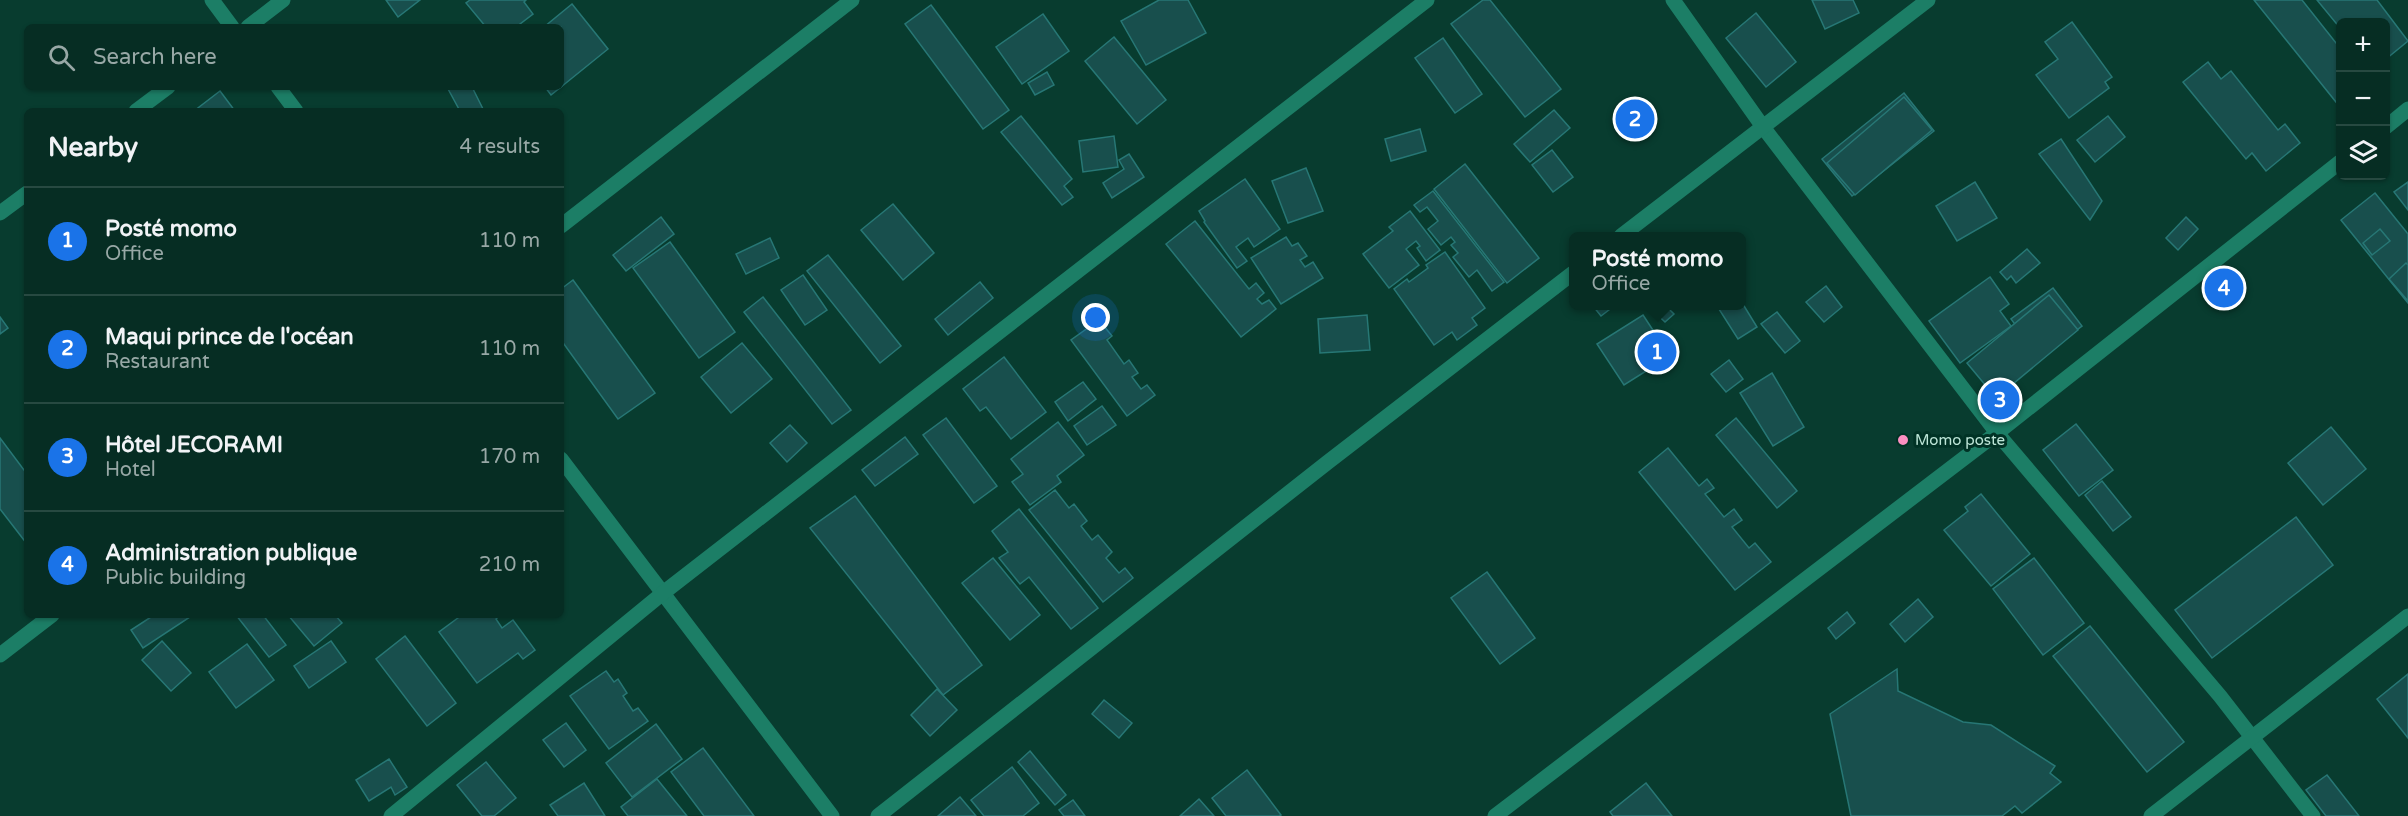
<!DOCTYPE html>
<meta charset="utf-8">
<style>
:root{--surface:#062d23;--page:#143930;--text:#f1f3f6;--muted:#98a8a6;--line:#274941;--accent:#1a73e8}
body{margin:0;font-family:"Varela Round",sans-serif;background:var(--page);color:var(--text)}
.controls{position:absolute;right:18px;top:18px;display:grid;overflow:hidden;border-radius:9px;box-shadow:0 2px 4px #0004}
.controls button{width:54px;height:54px;display:grid;place-items:center;padding:0;border:0;border-bottom:2px solid var(--line);background:var(--surface);color:var(--text);font:30px sans-serif}
.you{position:absolute;left:1096px;top:318px;width:21px;height:21px;margin:-15px;border:4px solid #fff;border-radius:50%;background:#1a73e8;box-shadow:0 0 0 9px #1a73e833}
.badge{display:grid;place-items:center;width:39px;height:39px;border-radius:50%;background:var(--accent);color:#fff;font-size:20px;font-weight:700}
.pin{position:absolute;translate:-50% -50%;border:3px solid #fff;box-shadow:0 2px 6px #0006}
.popup{position:absolute;left:1569px;top:232px;width:177px;height:78px;box-sizing:border-box;display:grid;place-content:center;border-radius:9px;background:var(--surface);filter:drop-shadow(0 2px 4px #0005);font-size:20px;white-space:nowrap;color:var(--muted)}
.popup b{font-size:22px;color:var(--text)}
.popup::after{content:'';position:absolute;left:50%;top:100%;margin-left:-12px;border:12px solid transparent;border-top-color:var(--surface)}
.list{margin:0;padding:0;list-style:none}
h2{display:flex;justify-content:space-between;align-items:center;height:78px;margin:0;padding:0 24px;font-size:26px}
h2 small{font-size:20px;font-weight:400;color:var(--muted)}
.list li{display:grid;grid-template-columns:39px 1fr auto;gap:18px;align-items:center;box-sizing:border-box;height:108px;padding:0 24px;border-top:2px solid var(--line)}
.list b{display:block;font-size:22px;white-space:nowrap}
.list p{margin:0;font-size:20px;white-space:nowrap;color:var(--muted)}
.list em{font-size:20px;font-style:normal;color:var(--muted)}
.icon{flex:none;width:33px;height:33px;fill:none;stroke:currentColor;stroke-width:2;stroke-linecap:round;stroke-linejoin:round}
.map{position:relative;flex:none;width:2408px;height:816px;overflow:hidden}
.search{position:absolute;background:var(--surface);box-shadow:0 2px 4px #0004;left:24px;top:24px;width:540px;height:66px;display:flex;align-items:center;gap:15px;box-sizing:border-box;padding:0 21px;border-radius:9px;color:var(--muted);font-size:22px}
.panel{position:absolute;background:var(--surface);box-shadow:0 2px 4px #0004;left:24px;top:108px;width:540px;height:510px;border-radius:9px}
.map>svg:first-child{display:block}
.building{fill:#184f4d;stroke:#277775;stroke-width:1.5}
.lines{fill:none;stroke-linecap:round;stroke-linejoin:round}
.street{stroke:#1c7e66;stroke-width:15}
.poi-dot{fill:#fc8fc1;stroke:#003225;stroke-width:2}
.labels{text-anchor:middle;dominant-baseline:central;stroke-width:6;stroke-linejoin:round;paint-order:stroke}
.poi-label{font-size:15px;fill:#bde6d8;stroke:#003225;text-anchor:start}
</style>
<div class="map">
<svg width="2408" height="816" viewBox="0 0 2408 816">
<rect width="100%" height="100%" fill="#083c2f"/>
<!-- building -->
<g class="building">
<path d="M 386,0 L 420,0 L 398,17 Z"/>
<path d="M 470,0 L 526,0 L 524,2 L 533,14 L 516,27 L 486,27 L 466,3 Z"/>
<path d="M 1159,0 L 1188,0 L 1206,33 L 1146,65 L 1121,21 Z"/>
<path d="M 1483,0 L 1490,0 L 1561,89 L 1525,117 L 1451,24 Z"/>
<path d="M 1812,0 L 1853,0 L 1859,13 L 1825,29 Z"/>
<path d="M 2254,0 L 2302,0 L 2340,48 L 2340,107 Z"/>
<path d="M 2317,0 L 2377,0 L 2408,41 L 2386,59 L 2386,22 L 2340,22 L 2340,28 Z"/>
<path d="M 572,4 L 608,49 L 561,87 L 561,27 L 544,27 Z"/>
<path d="M 931,5 L 1009,110 L 983,129 L 905,24 Z"/>
<path d="M 1756,13 L 1796,62 L 1766,87 L 1726,38 Z"/>
<path d="M 1043,14 L 1069,51 L 1022,84 L 996,47 Z"/>
<path d="M 2072,22 L 2112,77 L 2105,82 L 2109,88 L 2069,118 L 2036,75 L 2058,59 L 2045,42 Z"/>
<path d="M 1114,37 L 1166,100 L 1137,124 L 1085,61 Z"/>
<path d="M 1443,38 L 1482,94 L 1455,113 L 1415,58 Z"/>
<path d="M 2208,62 L 2221,79 L 2231,71 L 2278,130 L 2285,124 L 2300,143 L 2266,171 L 2252,153 L 2246,159 L 2183,82 Z"/>
<path d="M 1047,72 L 1054,85 L 1035,95 L 1028,83 Z"/>
<path d="M 447,87 L 472,87 L 484,111 L 460,111 Z"/>
<path d="M 545,87 L 561,87 L 551,95 Z"/>
<path d="M 220,91 L 235,111 L 194,111 Z"/>
<path d="M 1904,93 L 1934,131 L 1852,196 L 1822,159 Z"/>
<path d="M 1904,97 L 1932,130 L 1855,195 L 1827,163 Z"/>
<path d="M 1554,110 L 1570,128 L 1530,162 L 1514,144 Z"/>
<path d="M 1021,116 L 1072,179 L 1064,186 L 1073,197 L 1062,205 L 1001,132 Z"/>
<path d="M 2108,116 L 2125,137 L 2095,162 L 2077,140 Z"/>
<path d="M 1420,129 L 1426,151 L 1391,161 L 1385,139 Z"/>
<path d="M 1114,136 L 1118,167 L 1083,172 L 1079,141 Z"/>
<path d="M 2061,139 L 2102,201 L 2090,220 L 2039,154 Z"/>
<path d="M 1552,150 L 1573,177 L 1553,192 L 1532,165 Z"/>
<path d="M 1129,154 L 1144,177 L 1112,198 L 1103,183 L 1124,169 L 1119,160 Z"/>
<path d="M 1465,164 L 1539,258 L 1507,283 L 1434,189 Z"/>
<path d="M 1306,168 L 1323,211 L 1288,223 L 1272,181 Z"/>
<path d="M 1245,179 L 1280,229 L 1254,247 L 1248,238 L 1236,247 L 1247,261 L 1237,268 L 1204,222 L 1205,221 L 1199,211 Z"/>
<path d="M 1975,182 L 1997,218 L 1957,241 L 1936,206 Z"/>
<path d="M 2408,182 L 2408,210 L 2394,192 Z"/>
<path d="M 1433,191 L 1504,282 L 1492,291 L 1477,270 L 1469,277 L 1453,257 L 1458,253 L 1451,245 L 1455,242 L 1451,237 L 1441,245 L 1428,229 L 1438,221 L 1427,207 L 1420,212 L 1414,205 Z"/>
<path d="M 2375,193 L 2408,234 L 2408,303 L 2341,220 Z"/>
<path d="M 893,204 L 934,253 L 903,280 L 861,230 Z"/>
<path d="M 1410,211 L 1440,250 L 1426,261 L 1417,248 L 1420,246 L 1416,241 L 1406,249 L 1419,265 L 1389,288 L 1363,254 L 1393,231 L 1389,227 Z"/>
<path d="M 661,217 L 674,234 L 626,271 L 613,255 Z"/>
<path d="M 2186,217 L 2198,229 L 2178,250 L 2166,238 Z"/>
<path d="M 1195,221 L 1249,289 L 1256,283 L 1264,293 L 1257,299 L 1262,304 L 1269,300 L 1276,309 L 1241,337 L 1166,244 Z"/>
<path d="M 2380,229 L 2390,241 L 2372,255 L 2363,243 Z"/>
<path d="M 1286,237 L 1292,246 L 1298,243 L 1307,256 L 1300,260 L 1305,267 L 1313,262 L 1323,278 L 1281,304 L 1251,258 Z"/>
<path d="M 770,238 L 779,258 L 746,274 L 736,254 Z"/>
<path d="M 670,242 L 735,332 L 699,358 L 633,268 Z"/>
<path d="M 2027,249 L 2040,263 L 2016,283 L 2011,276 L 2007,280 L 2000,272 Z"/>
<path d="M 1445,252 L 1485,308 L 1472,318 L 1477,325 L 1457,340 L 1452,332 L 1434,345 L 1394,289 L 1407,279 L 1409,282 L 1428,268 L 1426,265 Z"/>
<path d="M 828,255 L 901,346 L 880,363 L 807,271 Z"/>
<path d="M 2406,263 L 2408,265 L 2408,301 L 2389,279 Z"/>
<path d="M 803,275 L 827,310 L 805,325 L 781,290 Z"/>
<path d="M 1990,277 L 2009,304 L 2000,311 L 2011,326 L 1960,363 L 1929,321 Z"/>
<path d="M 573,280 L 655,393 L 618,419 L 561,340 L 561,289 Z"/>
<path d="M 980,282 L 993,298 L 948,335 L 935,319 Z"/>
<path d="M 1826,286 L 1842,307 L 1824,322 L 1806,302 Z"/>
<path d="M 2053,288 L 2082,326 L 2003,386 L 1987,365 L 2015,344 L 2008,334 L 2017,327 L 2011,319 Z"/>
<path d="M 2049,295 L 2078,330 L 1996,398 L 1967,363 Z"/>
<path d="M 763,297 L 851,410 L 832,424 L 744,312 Z"/>
<path d="M 1741,301 L 1757,327 L 1738,339 L 1717,306 L 1741,306 Z"/>
<path d="M 1593,306 L 1614,306 L 1601,316 Z"/>
<path d="M 1648,306 L 1675,306 L 1670,310 L 1674,314 L 1665,322 Z"/>
<path d="M 1777,312 L 1800,341 L 1785,353 L 1761,324 Z"/>
<path d="M 1367,315 L 1370,350 L 1320,353 L 1318,319 Z"/>
<path d="M 1643,315 L 1670,356 L 1624,385 L 1597,344 Z"/>
<path d="M 0,317 L 8,328 L 0,334 Z"/>
<path d="M 1099,320 L 1112,336 L 1107,340 L 1124,364 L 1129,360 L 1138,373 L 1132,377 L 1141,389 L 1147,385 L 1155,395 L 1127,416 L 1071,340 Z"/>
<path d="M 742,343 L 772,379 L 731,413 L 701,377 Z"/>
<path d="M 1004,357 L 1046,412 L 1011,439 L 986,407 L 980,411 L 963,389 Z"/>
<path d="M 1729,360 L 1743,379 L 1726,392 L 1711,374 Z"/>
<path d="M 1772,373 L 1804,427 L 1773,446 L 1740,393 Z"/>
<path d="M 1083,382 L 1096,399 L 1068,421 L 1055,402 Z"/>
<path d="M 1102,406 L 1116,425 L 1087,445 L 1074,426 Z"/>
<path d="M 946,418 L 997,486 L 974,503 L 923,435 Z"/>
<path d="M 1736,418 L 1797,491 L 1777,508 L 1716,435 Z"/>
<path d="M 1058,422 L 1084,455 L 1057,476 L 1061,482 L 1030,505 L 1012,482 L 1023,474 L 1011,459 Z"/>
<path d="M 2076,424 L 2113,470 L 2079,496 L 2043,450 Z"/>
<path d="M 790,425 L 807,443 L 787,462 L 770,443 Z"/>
<path d="M 2331,427 L 2366,469 L 2323,505 L 2288,463 Z"/>
<path d="M 905,437 L 918,454 L 875,486 L 862,470 Z"/>
<path d="M 0,438 L 27,474 L 27,544 L 0,509 Z"/>
<path d="M 1668,448 L 1699,486 L 1707,479 L 1714,488 L 1705,494 L 1724,517 L 1734,509 L 1742,520 L 1732,527 L 1749,548 L 1755,543 L 1771,562 L 1735,590 L 1639,472 Z"/>
<path d="M 2102,481 L 2131,517 L 2113,531 L 2085,495 Z"/>
<path d="M 1055,490 L 1069,508 L 1074,504 L 1087,521 L 1081,526 L 1092,540 L 1098,535 L 1112,552 L 1106,558 L 1119,573 L 1125,568 L 1133,578 L 1103,602 L 1029,510 Z"/>
<path d="M 1981,494 L 2030,554 L 1991,586 L 1944,530 L 1968,511 L 1965,507 Z"/>
<path d="M 855,496 L 982,665 L 943,695 L 810,528 Z"/>
<path d="M 1019,509 L 1098,608 L 1071,629 L 1029,577 L 1020,584 L 999,558 L 1008,552 L 992,531 Z"/>
<path d="M 2296,517 L 2333,565 L 2212,658 L 2175,610 Z"/>
<path d="M 993,558 L 1040,615 L 1010,640 L 962,583 Z"/>
<path d="M 2034,558 L 2084,623 L 2043,655 L 1993,589 Z"/>
<path d="M 1487,572 L 1535,638 L 1500,664 L 1451,598 Z"/>
<path d="M 1918,599 L 1933,617 L 1905,642 L 1890,624 Z"/>
<path d="M 1847,612 L 1855,623 L 1836,639 L 1828,628 Z"/>
<path d="M 154,615 L 193,615 L 143,648 L 131,630 Z"/>
<path d="M 236,615 L 263,615 L 286,645 L 269,657 Z"/>
<path d="M 288,615 L 335,615 L 342,623 L 314,646 Z"/>
<path d="M 462,615 L 500,615 L 496,619 L 502,628 L 513,620 L 535,650 L 523,659 L 518,653 L 477,683 L 439,632 Z"/>
<path d="M 2090,626 L 2184,742 L 2147,772 L 2053,656 Z"/>
<path d="M 405,636 L 456,703 L 427,726 L 376,659 Z"/>
<path d="M 162,641 L 191,673 L 171,691 L 142,660 Z"/>
<path d="M 331,641 L 346,662 L 309,688 L 294,666 Z"/>
<path d="M 247,644 L 274,680 L 236,708 L 209,672 Z"/>
<path d="M 1897,669 L 1898,691 L 1963,722 L 1991,725 L 2055,766 L 2050,773 L 2061,782 L 2022,813 L 2015,806 L 2002,816 L 1851,816 L 1830,714 Z"/>
<path d="M 606,671 L 614,682 L 618,679 L 627,693 L 623,696 L 633,711 L 638,708 L 648,721 L 609,749 L 570,696 Z"/>
<path d="M 2408,674 L 2408,738 L 2377,699 Z"/>
<path d="M 937,689 L 957,710 L 930,736 L 911,715 Z"/>
<path d="M 1104,700 L 1132,723 L 1119,738 L 1092,714 Z"/>
<path d="M 566,723 L 586,750 L 564,767 L 543,740 Z"/>
<path d="M 656,724 L 682,759 L 632,797 L 606,763 Z"/>
<path d="M 703,748 L 754,816 L 704,816 L 671,772 Z"/>
<path d="M 1030,751 L 1066,795 L 1055,805 L 1018,762 Z"/>
<path d="M 389,759 L 407,787 L 395,795 L 391,787 L 369,801 L 356,780 Z"/>
<path d="M 486,762 L 516,798 L 494,816 L 482,816 L 457,785 Z"/>
<path d="M 1012,767 L 1039,803 L 1023,816 L 984,816 L 971,800 Z"/>
<path d="M 1247,770 L 1281,815 L 1279,816 L 1226,816 L 1212,798 Z"/>
<path d="M 2327,775 L 2359,816 L 2326,816 L 2306,790 Z"/>
<path d="M 657,779 L 687,816 L 628,816 L 621,807 Z"/>
<path d="M 584,783 L 605,816 L 558,816 L 550,805 Z"/>
<path d="M 1646,783 L 1672,816 L 1613,816 L 1610,812 Z"/>
<path d="M 960,797 L 976,816 L 938,816 Z"/>
<path d="M 1199,799 L 1214,816 L 1180,816 Z"/>
<path d="M 1073,800 L 1085,816 L 1064,816 L 1059,810 Z"/>
</g>
<g class="lines">
<!-- street -->
<g class="street">
<path d="M 212,0 L 232,27"/>
<path d="M 1673,0 L 1763,127 L 1997,433 L 2220,696 L 2313,816"/>
<path d="M 248,27 L 283,0"/>
<path d="M 278,87 L 296,111"/>
<path d="M 136,111 L 168,87"/>
<path d="M 2386,127 L 2408,109"/>
<path d="M 0,213 L 27,193"/>
<path d="M 561,226 L 852,0"/>
<path d="M 1621,236 L 1928,0"/>
<path d="M 561,459 L 832,816"/>
<path d="M 0,655 L 52,615"/>
<path d="M 391,816 L 663,593 L 1427,0"/>
<path d="M 878,816 L 1328,462 L 1573,273"/>
<path d="M 1495,816 L 1997,433 L 2340,162"/>
<path d="M 2151,816 L 2408,616"/>
</g>
</g>
<!-- markers -->
<circle class="poi-dot" cx="1903" cy="440" r="6"/>
<g class="labels">
<!-- poi labels -->
<g class="poi-label">
<text x="1915" y="440">Momo poste</text>
</g>
</g>
</svg>
<div class="controls">
<button>+</button>
<button>−</button>
<button><svg class="icon" aria-label="layers" viewBox="0 0 24 24"><path d="M12 4l9 5-9 5-9-5zM3 14l9 5 9-5"/></svg></button>
</div>
<div class="you"></div>
<div class="pin badge" style="left:1657px;top:352px">1</div>
<div class="popup"><b>Posté momo</b>Office</div>
<div class="pin badge" style="left:1635px;top:119px">2</div>
<div class="pin badge" style="left:2000px;top:400px">3</div>
<div class="pin badge" style="left:2224px;top:288px">4</div>
<div class="search"><svg class="icon" aria-label="search" viewBox="0 0 24 24"><circle cx="10" cy="10" r="6"/><path d="M15 15l6 6"/></svg>Search here</div>
<section class="panel">
<h2>Nearby<small>4 results</small></h2>
<ul class="list">
<li><span class="badge">1</span><div><b>Posté momo</b><p>Office</p></div><em>110 m</em></li>
<li><span class="badge">2</span><div><b>Maqui prince de l'océan</b><p>Restaurant</p></div><em>110 m</em></li>
<li><span class="badge">3</span><div><b>Hôtel JECORAMI</b><p>Hotel</p></div><em>170 m</em></li>
<li><span class="badge">4</span><div><b>Administration publique</b><p>Public building</p></div><em>210 m</em></li>
</ul>
</section>
</div>
